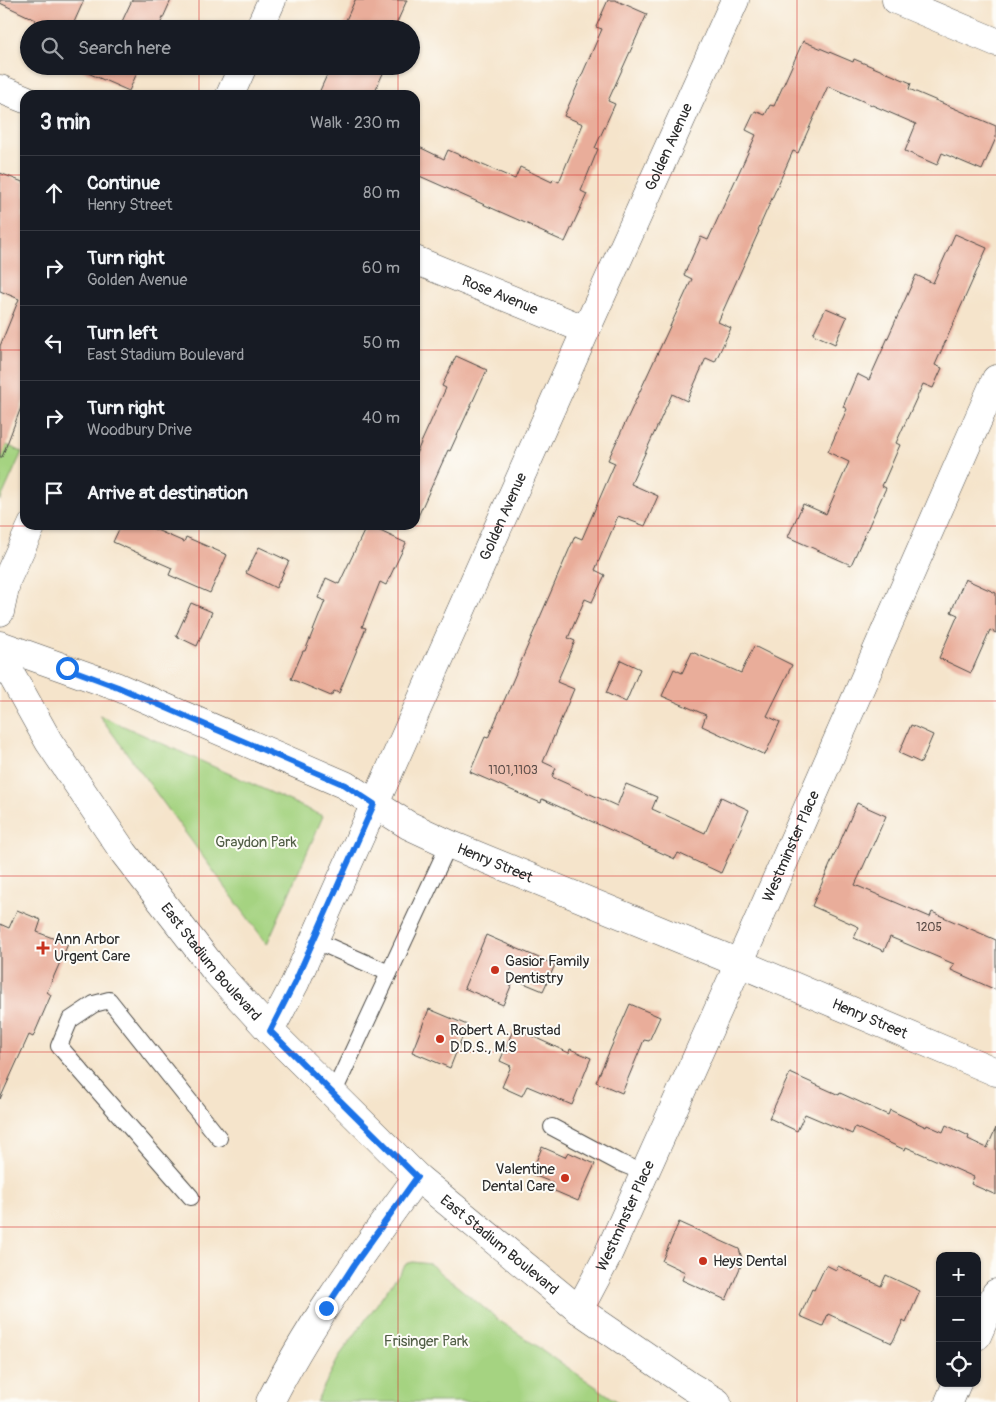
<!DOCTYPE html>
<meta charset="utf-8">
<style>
:root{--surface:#171b24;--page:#242831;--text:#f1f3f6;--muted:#9ea1a6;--line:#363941}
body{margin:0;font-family:Pangolin,sans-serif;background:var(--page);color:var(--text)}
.controls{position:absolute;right:15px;bottom:15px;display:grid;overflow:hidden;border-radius:10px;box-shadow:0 1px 4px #0004}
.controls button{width:45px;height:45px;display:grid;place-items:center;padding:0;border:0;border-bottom:1px solid var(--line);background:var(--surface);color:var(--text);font:25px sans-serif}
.stop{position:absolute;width:15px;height:15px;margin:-11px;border:4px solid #1a73e8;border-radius:50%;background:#fff}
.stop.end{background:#1a73e8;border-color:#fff;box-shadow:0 1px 5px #0008}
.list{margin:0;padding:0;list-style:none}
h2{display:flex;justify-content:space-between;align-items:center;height:65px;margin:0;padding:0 20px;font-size:21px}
h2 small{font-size:16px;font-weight:400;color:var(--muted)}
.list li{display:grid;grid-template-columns:32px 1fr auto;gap:15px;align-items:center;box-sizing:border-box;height:75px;padding:0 20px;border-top:1px solid var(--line)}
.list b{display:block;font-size:19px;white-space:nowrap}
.list p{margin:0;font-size:16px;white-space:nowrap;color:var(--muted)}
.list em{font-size:16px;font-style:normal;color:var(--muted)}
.icon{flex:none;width:28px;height:28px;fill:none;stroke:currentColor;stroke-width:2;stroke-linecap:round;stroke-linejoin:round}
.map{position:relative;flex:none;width:996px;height:1402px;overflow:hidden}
.search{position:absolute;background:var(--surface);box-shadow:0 1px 4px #0004;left:20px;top:20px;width:400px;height:55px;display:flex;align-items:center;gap:12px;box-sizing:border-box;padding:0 18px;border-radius:28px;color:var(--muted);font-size:19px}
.panel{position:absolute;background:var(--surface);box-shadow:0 1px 4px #0004;left:20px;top:90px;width:400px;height:440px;border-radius:15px}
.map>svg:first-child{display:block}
.green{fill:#a5d381;stroke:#687f56}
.building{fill:#e9ad9a}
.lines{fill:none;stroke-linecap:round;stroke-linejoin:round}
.service-casing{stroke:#494743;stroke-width:18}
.minor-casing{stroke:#494743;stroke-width:29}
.secondary-casing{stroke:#494743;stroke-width:29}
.service{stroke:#fff;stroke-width:16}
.minor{stroke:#fff;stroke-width:28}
.secondary{stroke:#fff;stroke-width:28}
.route{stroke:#1a73e8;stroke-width:6}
.grid{fill:none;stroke:#d62828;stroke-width:1;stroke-opacity:0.55}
.poi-dot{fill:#c8321e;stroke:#fdfcf7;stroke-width:2}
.labels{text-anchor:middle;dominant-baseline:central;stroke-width:4;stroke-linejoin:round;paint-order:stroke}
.number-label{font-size:12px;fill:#5a4c47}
.street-label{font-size:15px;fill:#2b2b2b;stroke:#fdfcf7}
.park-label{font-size:15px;fill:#505d45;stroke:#fdfcf7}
.poi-label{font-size:15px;fill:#2b2b2b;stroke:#fdfcf7;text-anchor:start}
</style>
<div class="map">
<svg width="996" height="1402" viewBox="0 0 996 1402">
<rect width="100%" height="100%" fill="#fdfcf7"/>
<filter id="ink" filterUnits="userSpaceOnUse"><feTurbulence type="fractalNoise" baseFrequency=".02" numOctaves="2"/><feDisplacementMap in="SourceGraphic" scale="10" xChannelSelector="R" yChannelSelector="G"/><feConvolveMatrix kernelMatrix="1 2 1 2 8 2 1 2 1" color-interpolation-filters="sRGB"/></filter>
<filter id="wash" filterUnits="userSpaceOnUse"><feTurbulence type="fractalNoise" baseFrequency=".0096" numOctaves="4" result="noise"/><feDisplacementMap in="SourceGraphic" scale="20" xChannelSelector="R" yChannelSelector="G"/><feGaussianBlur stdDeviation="1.12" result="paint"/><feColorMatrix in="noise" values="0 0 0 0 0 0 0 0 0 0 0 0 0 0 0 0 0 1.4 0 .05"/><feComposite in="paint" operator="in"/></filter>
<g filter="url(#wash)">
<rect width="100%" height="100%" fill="#f5e4cb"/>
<!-- green -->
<g class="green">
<path d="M 0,442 L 22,452 L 0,501 Z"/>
<path d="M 99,715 L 323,816 L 267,944 Z"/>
<path d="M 413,1262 L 430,1264 L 500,1321 L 618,1402 L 316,1402 L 340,1355 L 406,1264 Z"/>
</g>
<g id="blocks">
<!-- building -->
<g class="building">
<path d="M 0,0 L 84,0 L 71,29 L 32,29 L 36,20 L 0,3 Z"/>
<path d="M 132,0 L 171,0 L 158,29 L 119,28 Z"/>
<path d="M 355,0 L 407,0 L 394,29 L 342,29 Z"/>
<path d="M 608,0 L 615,0 L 647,14 L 608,101 L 615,104 L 595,148 L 598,149 L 581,191 L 587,194 L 565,242 L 531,227 L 532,226 L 415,174 L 415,145 L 444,159 L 448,150 L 515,179 L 520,167 L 552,182 L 553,179 L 559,182 L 583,124 L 564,116 L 602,29 L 596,27 Z"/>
<path d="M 803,41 L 853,62 L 854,59 L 911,83 L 909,89 L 996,126 L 996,138 L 982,170 L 942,153 L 937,165 L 905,151 L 916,124 L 828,86 L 798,153 L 793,151 L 758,230 L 759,231 L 718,322 L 731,328 L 715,362 L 706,358 L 687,401 L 672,394 L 631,484 L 658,496 L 645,526 L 618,516 L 595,570 L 605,575 L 592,602 L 585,599 L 568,638 L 575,641 L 557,682 L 574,689 L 543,762 L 556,768 L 552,777 L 617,806 L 626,784 L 657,797 L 652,809 L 705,833 L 721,797 L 749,810 L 721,873 L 678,853 L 675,859 L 542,799 L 541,803 L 470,772 L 485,737 L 488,738 L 575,536 L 582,539 L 615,463 L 608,460 L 692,279 L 684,275 L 701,237 L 708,240 L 756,135 L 746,130 L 755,111 L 765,115 L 770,105 L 774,106 Z"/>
<path d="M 72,66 L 140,66 L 129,91 Z"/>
<path d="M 331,66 L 391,66 L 390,69 L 386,67 L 373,95 L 318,95 Z"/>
<path d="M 0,173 L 25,183 L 25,397 L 2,457 L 0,457 L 0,346 L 19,299 L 0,291 Z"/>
<path d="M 955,234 L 987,248 L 935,365 L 942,368 L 933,388 L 923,384 L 896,443 L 900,445 L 882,486 L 886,488 L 851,565 L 788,537 L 803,504 L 826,514 L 849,462 L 828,452 L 847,409 L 843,407 L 857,374 L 869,380 L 916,275 L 933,283 Z"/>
<path d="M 826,308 L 847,317 L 835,344 L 813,334 Z"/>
<path d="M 456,356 L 487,370 L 450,451 L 448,450 L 415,523 L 415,456 L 446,388 L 442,386 Z"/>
<path d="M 121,525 L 145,525 L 184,542 L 186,537 L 227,555 L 210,593 L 169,575 L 172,568 L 113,542 Z"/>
<path d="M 367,525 L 406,543 L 386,585 L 380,582 L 362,627 L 366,628 L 339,693 L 334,691 L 331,696 L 291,679 L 303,651 L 305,651 L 325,601 L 318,598 L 326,578 L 339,584 Z"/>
<path d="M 259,547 L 289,561 L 276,588 L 246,573 Z"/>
<path d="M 965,579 L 996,593 L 996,633 L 990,630 L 971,673 L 939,658 L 958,615 L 951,612 Z"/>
<path d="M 191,603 L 212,612 L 197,646 L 176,636 Z"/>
<path d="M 754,646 L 792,665 L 767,716 L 780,722 L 765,755 L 702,726 L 706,715 L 662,696 L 674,669 L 682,673 L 692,652 L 741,673 Z"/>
<path d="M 621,660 L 640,669 L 626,702 L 606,693 Z"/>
<path d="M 911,725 L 933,735 L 921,763 L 899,753 Z"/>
<path d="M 857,803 L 886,816 L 855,885 L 930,917 L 932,912 L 996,940 L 996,990 L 951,970 L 954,964 L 890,937 L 884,951 L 854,938 L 859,927 L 812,906 Z"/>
<path d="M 17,910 L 41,920 L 37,932 L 68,944 L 47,992 L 51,995 L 33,1037 L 29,1035 L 0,1099 L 0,924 L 9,928 Z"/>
<path d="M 486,935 L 555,965 L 543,991 L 514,979 L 503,1005 L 464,988 Z"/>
<path d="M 630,1004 L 660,1017 L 649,1041 L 644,1040 L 622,1093 L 596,1082 Z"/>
<path d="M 429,1009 L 467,1025 L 450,1068 L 412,1052 Z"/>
<path d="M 514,1028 L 569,1053 L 570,1049 L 591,1058 L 572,1105 L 527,1086 L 522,1096 L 502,1087 L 511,1066 L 500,1061 Z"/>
<path d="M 790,1073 L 839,1095 L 840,1093 L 888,1115 L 890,1110 L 926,1127 L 927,1125 L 943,1132 L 946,1125 L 969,1136 L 968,1139 L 987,1148 L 996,1128 L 996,1195 L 971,1184 L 974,1177 L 906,1147 L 905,1150 L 855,1127 L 852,1134 L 805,1114 L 797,1131 L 769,1118 Z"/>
<path d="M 542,1147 L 565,1157 L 568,1152 L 595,1164 L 578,1201 L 550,1189 L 553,1183 L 531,1174 Z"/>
<path d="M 679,1222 L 739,1249 L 743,1261 L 726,1300 L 682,1280 L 685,1272 L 662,1261 Z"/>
<path d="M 826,1265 L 836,1270 L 838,1266 L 881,1286 L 886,1275 L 920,1291 L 906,1323 L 903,1321 L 892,1343 L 828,1314 L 823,1326 L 800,1316 L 812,1289 L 814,1290 Z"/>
</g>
</g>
</g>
<g filter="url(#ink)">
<use href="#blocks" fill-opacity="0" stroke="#494743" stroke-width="1"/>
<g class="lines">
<defs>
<g id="service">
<path d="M 314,940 L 389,973"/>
<path d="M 333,1094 L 449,844"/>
<path d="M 552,1127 L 618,1162 L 645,1173"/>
<path d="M 191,1197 L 59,1046 L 70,1020 L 94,1004 L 109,1000 L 219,1138"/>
</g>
<g id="minor">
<path d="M 896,0 L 996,42"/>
<path d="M 259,29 L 272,0"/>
<path d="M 0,89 L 25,99"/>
<path d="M 230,95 L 243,66"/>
<path id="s1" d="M 415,260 L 586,330"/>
<path d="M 0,612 L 7,579 L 32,525"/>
<path id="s2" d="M 0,645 L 118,687 L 345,785 L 408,825 L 449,844 L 739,963 L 996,1072"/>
<path id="s3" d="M 270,1031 L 295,983 L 586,330 L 735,0"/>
<path id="s4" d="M 579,1310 L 605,1261 L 754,930 L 996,379"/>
<path d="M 977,1336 L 996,1293"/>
<path d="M 270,1402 C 310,1322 365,1249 417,1177"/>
<path d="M 949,1402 L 957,1383"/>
</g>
<g id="secondary">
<path id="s5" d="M 0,654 L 49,742 L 124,853 L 217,973 L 270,1031 L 417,1177 L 579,1310 L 690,1386 L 717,1402"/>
</g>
</defs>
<!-- service casing -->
<use href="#service" class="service-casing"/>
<!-- minor casing -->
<use href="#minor" class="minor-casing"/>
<!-- secondary casing -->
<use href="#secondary" class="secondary-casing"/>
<!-- service -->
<use href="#service" class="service"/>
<!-- minor -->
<use href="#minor" class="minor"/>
<!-- secondary -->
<use href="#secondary" class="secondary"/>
</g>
</g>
<g class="lines" filter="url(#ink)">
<!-- route -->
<path class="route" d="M 67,668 L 118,687 L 345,785 L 374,804 L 295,982 L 270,1031 L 417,1177 L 354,1265 L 326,1308"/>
</g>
<!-- grid -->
<path class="grid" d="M 199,0 L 199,29M 398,0 L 398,29M 598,0 L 598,1402M 797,0 L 797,1402M 199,66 L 199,95M 398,66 L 398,95M 0,175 L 25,175M 415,175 L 996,175M 0,350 L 25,350M 415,350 L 996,350M 199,525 L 199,1402M 398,525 L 398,1402M 0,526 L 996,526M 0,701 L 996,701M 0,876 L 996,876M 0,1052 L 996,1052M 0,1227 L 996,1227"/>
<!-- markers -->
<g class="poi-dot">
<path d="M40.5 940.5h5v5h5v5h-5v5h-5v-5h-5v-5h5z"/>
<circle cx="495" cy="970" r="5"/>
<circle cx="440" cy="1039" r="5"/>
<circle cx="565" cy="1178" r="5"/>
<circle cx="703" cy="1261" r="5"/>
</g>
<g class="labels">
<!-- number labels -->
<g class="number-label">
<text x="513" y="770">1101,1103</text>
<text x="929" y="927">1205</text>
</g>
<!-- street labels -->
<g class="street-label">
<text stroke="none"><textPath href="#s3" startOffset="970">Golden Avenue</textPath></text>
<text stroke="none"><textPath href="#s1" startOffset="92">Rose Avenue</textPath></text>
<text stroke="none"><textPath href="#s3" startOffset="565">Golden Avenue</textPath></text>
<text stroke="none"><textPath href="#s4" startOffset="510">Westminster Place</textPath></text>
<text stroke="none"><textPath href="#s2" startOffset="542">Henry Street</textPath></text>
<text stroke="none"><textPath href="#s5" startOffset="374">East Stadium Boulevard</textPath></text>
<text stroke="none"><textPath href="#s2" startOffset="948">Henry Street</textPath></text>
<text stroke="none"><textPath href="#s4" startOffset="105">Westminster Place</textPath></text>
<text stroke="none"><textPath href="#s5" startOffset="779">East Stadium Boulevard</textPath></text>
</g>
<!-- park labels -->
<g class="park-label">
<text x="256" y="842">Graydon Park</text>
<text x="426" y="1341">Frisinger Park</text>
</g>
<!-- poi labels -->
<g class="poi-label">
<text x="54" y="939">Ann Arbor<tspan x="54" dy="17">Urgent Care</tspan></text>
<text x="505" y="961">Gasior Family<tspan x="505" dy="17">Dentistry</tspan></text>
<text x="450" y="1030">Robert A. Brustad<tspan x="450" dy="17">D.D.S., M.S</tspan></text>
<text x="555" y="1169" text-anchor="end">Valentine<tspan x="555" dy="17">Dental Care</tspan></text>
<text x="713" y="1261">Heys Dental</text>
</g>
</g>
</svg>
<div class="controls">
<button>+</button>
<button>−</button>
<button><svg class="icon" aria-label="locate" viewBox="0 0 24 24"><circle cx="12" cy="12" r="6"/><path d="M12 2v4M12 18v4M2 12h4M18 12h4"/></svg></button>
</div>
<div class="stop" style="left:67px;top:668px"></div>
<div class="stop end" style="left:326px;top:1308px"></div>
<div class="search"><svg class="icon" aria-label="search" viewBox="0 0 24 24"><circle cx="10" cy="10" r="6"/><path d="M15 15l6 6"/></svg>Search here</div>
<section class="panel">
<h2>3 min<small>Walk · 230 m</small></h2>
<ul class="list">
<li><svg class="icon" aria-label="ahead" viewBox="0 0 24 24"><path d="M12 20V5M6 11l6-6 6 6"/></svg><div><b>Continue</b><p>Henry Street</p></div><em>80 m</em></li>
<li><svg class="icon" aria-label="right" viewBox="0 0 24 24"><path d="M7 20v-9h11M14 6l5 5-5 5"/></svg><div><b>Turn right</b><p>Golden Avenue</p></div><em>60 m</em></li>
<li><svg class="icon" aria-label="left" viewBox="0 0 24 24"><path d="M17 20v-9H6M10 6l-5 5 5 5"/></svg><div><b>Turn left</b><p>East Stadium Boulevard</p></div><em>50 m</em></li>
<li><svg class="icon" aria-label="right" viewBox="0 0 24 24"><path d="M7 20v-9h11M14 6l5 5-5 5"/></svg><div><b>Turn right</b><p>Woodbury Drive</p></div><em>40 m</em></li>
<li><svg class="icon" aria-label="arrive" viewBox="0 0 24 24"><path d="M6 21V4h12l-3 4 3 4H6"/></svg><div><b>Arrive at destination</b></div></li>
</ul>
</section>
</div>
